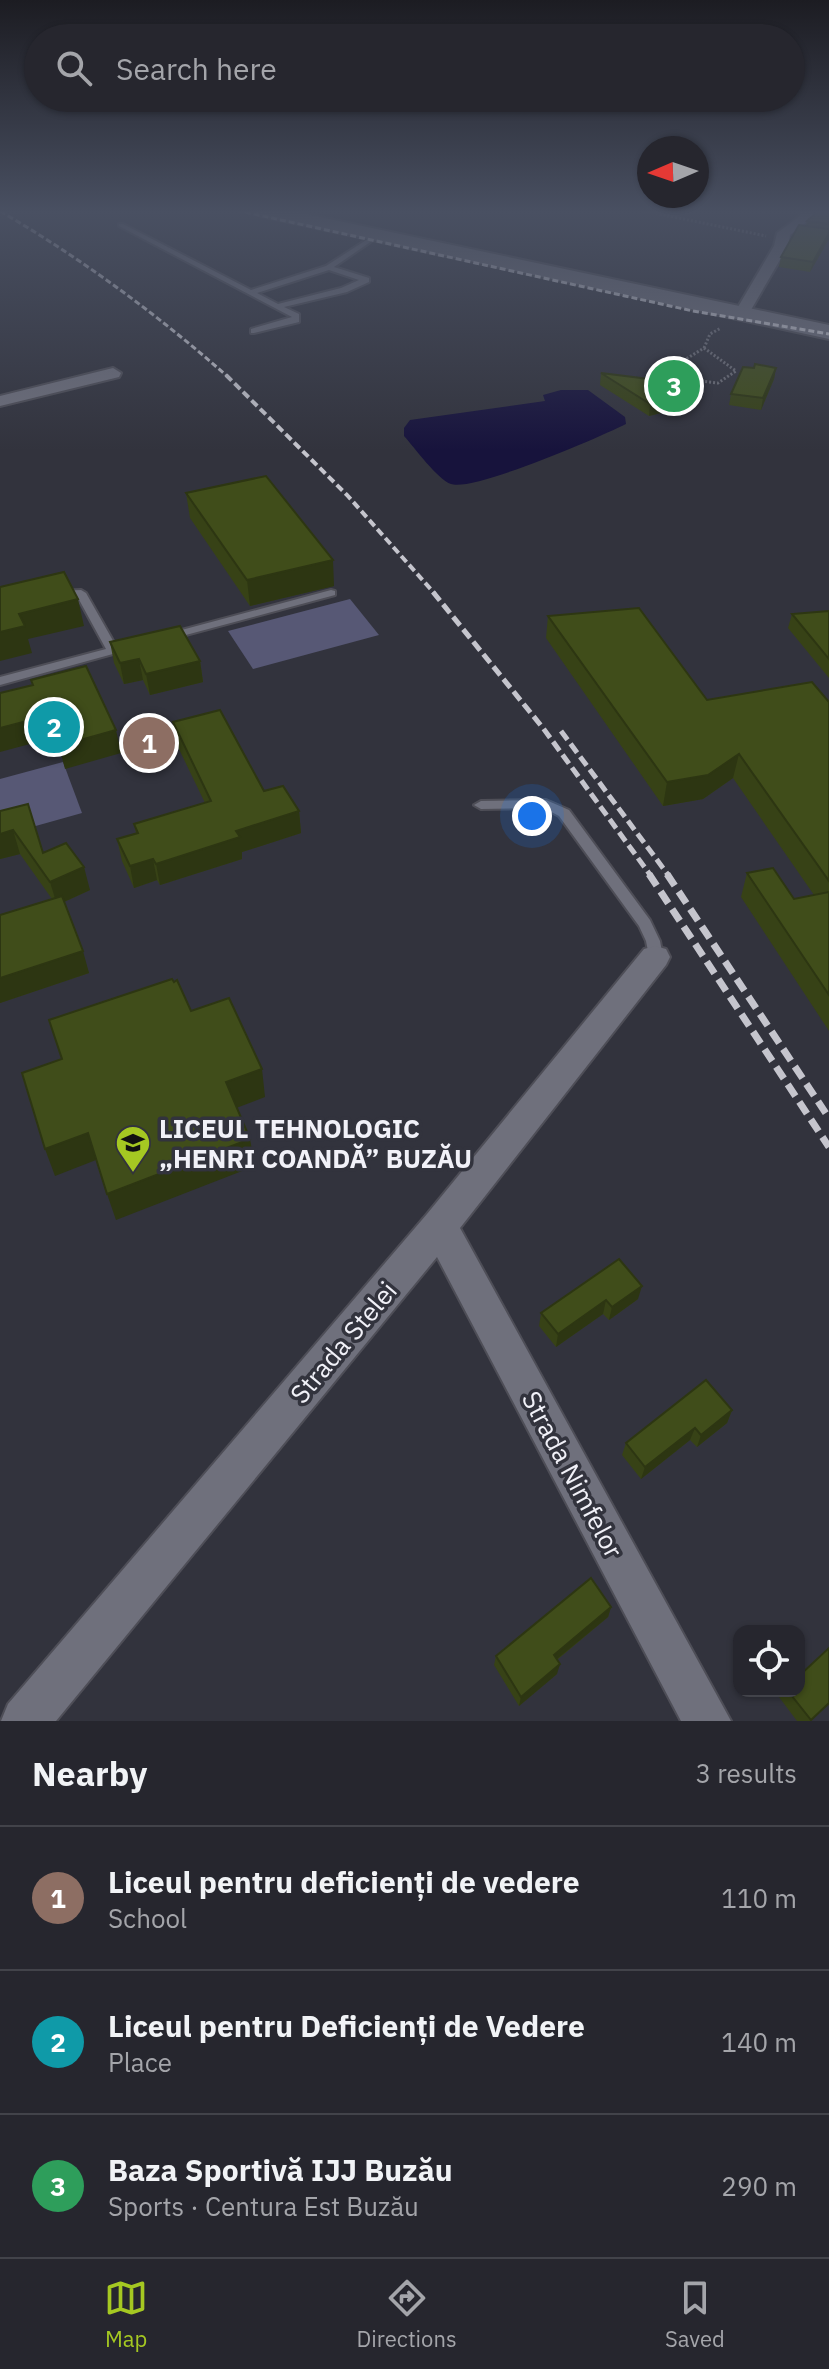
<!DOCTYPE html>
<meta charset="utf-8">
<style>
:root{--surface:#26262e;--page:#2e2e36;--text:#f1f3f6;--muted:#a4a5aa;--line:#42434a;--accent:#a5c822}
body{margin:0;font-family:"IBM Plex Sans",sans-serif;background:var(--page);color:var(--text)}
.controls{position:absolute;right:24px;bottom:24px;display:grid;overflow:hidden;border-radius:16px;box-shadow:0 2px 6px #0004}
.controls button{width:72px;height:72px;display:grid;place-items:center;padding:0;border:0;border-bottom:2px solid var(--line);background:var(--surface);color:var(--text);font:40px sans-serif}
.compass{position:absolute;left:637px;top:136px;width:72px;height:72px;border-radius:50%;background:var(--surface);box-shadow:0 2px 6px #0004;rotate:268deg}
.you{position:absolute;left:532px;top:816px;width:28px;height:28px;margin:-20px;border:6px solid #fff;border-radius:50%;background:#1a73e8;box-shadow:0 0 0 12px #1a73e833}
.badge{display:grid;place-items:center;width:52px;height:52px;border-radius:50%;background:var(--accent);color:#fff;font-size:26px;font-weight:700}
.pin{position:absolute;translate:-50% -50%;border:4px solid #fff;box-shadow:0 2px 8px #0006}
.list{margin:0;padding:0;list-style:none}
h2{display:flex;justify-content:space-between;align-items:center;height:104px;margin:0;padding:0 32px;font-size:34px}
h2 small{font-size:26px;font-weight:400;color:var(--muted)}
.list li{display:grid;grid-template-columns:52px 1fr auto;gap:24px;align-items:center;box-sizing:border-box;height:144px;padding:0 32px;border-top:2px solid var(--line)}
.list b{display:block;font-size:30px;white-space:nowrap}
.list p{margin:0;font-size:26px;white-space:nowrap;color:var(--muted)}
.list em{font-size:26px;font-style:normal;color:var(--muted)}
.icon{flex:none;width:44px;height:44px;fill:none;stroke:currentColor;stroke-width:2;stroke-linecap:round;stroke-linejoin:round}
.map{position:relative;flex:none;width:829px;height:1721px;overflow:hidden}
.search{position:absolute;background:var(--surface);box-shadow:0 2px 6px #0004;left:24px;right:24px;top:24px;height:88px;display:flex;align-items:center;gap:20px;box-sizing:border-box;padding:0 28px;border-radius:44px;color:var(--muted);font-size:30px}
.sheet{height:536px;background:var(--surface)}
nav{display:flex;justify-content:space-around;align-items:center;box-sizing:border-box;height:112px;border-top:2px solid var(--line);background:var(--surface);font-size:22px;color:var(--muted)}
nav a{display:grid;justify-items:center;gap:4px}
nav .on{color:var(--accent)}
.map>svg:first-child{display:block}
.green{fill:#575875}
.water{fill:#17133c}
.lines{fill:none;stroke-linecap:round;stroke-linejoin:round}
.lane-casing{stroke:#4e4e57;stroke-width:4}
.street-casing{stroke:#4e4e57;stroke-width:4}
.secondary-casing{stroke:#4e4e57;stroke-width:4}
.path{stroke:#6f7079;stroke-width:3;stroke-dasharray:2 2;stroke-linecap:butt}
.lane{fill:#6f707c;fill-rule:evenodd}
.street{fill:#6f707c;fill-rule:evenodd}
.secondary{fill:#6f707c;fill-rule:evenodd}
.rail-far3{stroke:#c5c5cd;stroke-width:3;stroke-dasharray:6 3;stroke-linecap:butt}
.rail-far2{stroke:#c5c5cd;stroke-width:4;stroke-dasharray:8 4;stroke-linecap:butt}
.rail-far1{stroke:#c5c5cd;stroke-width:5;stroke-dasharray:11 5;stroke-linecap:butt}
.rail{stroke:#c5c5cd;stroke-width:7;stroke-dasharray:14 7;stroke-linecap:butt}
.wall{fill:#374216}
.shaded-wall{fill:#2d3612}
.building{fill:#404d1a;stroke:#2d3612;stroke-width:2}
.labels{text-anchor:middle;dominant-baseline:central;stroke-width:7;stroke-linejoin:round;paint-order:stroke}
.near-poi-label{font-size:26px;font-weight:bold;fill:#f1f1f8;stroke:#32333d;text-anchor:start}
.near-street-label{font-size:26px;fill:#f1f1f8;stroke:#32333d}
</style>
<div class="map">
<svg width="829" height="1721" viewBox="0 0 829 1721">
<rect width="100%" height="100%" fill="#32333d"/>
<!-- green -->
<g class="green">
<path d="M 350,599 L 379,635 L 253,669 L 228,631 Z"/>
<path d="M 63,762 L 82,813 L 0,836 L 0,779 Z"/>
</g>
<!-- water -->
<path class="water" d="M 561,390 L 588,390 L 625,417 L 626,424 C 600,437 473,492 451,484 C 438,480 414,447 404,436 L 404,428 L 410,420 L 545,401 L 543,395 Z"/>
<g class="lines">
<defs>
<g id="lane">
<path d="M 119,224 L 123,224 L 251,290 L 326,266 L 374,235 L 379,236 L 334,267 L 369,278 L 369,282 L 347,292 L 284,307 L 299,314 L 299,322 L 254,333 L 251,333 L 251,329 L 292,317 L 119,226 ZM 329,270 L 359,280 L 341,288 L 278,304 L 257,293 Z"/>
<path d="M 81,590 L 86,593 L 116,646 L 131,645 L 131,649 L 0,685 L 0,677 L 106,649 L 77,596 L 56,597 L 51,594 L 56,591 Z"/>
<path d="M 331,590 L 335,591 L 335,595 L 167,640 L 161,637 L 163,635 Z"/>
<path d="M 546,800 L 569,810 L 650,920 L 660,941 L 663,957 L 660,961 L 650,961 L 646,941 L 639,926 L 559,816 L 544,808 L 481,809 L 474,805 L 481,801 Z"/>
</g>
<g id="street">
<path d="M 800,210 L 812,210 L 813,217 L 790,235 L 788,246 L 748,315 L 738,315 L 735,312 L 774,246 L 777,233 L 800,216 Z"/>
<path d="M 113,368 L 121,373 L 119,377 L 0,406 L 0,396 Z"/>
<path d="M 655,946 L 666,949 L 670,957 L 666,965 L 460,1228 L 731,1721 L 681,1721 L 437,1257 L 56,1721 L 1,1721 L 8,1704 L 427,1214 L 644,949 Z"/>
</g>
<path id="secondary" d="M 252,210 L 287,210 L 829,325 L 829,339 L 261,216 Z"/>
</defs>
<!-- lane casing -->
<use href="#lane" class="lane-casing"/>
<!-- street casing -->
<use href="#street" class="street-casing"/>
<!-- secondary casing -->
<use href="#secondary" class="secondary-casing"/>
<!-- path -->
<g class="path">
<path d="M 640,210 L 766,236"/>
<path d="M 704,348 L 736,371 L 718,383 L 700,381 L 683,371 L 686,359 Z"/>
<path d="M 704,348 L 710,334 L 721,328"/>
</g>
<!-- lane -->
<use href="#lane" class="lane"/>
<!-- street -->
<use href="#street" class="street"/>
<!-- secondary -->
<use href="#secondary" class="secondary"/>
<!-- rail-far3 -->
<g class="rail-far3">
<path d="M 236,210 L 693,311 L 829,334"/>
<path d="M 0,211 C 82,259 157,314 228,377"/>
</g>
<!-- rail-far2 -->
<path class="rail-far2" d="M 226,375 L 347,495 L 435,594"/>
<!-- rail-far1 -->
<g class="rail-far1">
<path d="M 433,592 L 543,728 L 651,876"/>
<path d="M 561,731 L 669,876"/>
</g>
<!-- rail -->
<g class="rail">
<path d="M 649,874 L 829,1147"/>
<path d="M 667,874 L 829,1118"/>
</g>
</g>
<!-- wall -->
<g class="wall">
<path d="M 829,211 L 829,239 L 810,272 L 779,267 L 781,257 L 806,225 L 807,221 Z"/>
<path d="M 754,368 L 776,368 L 774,379 L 761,410 L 729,405 L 731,394 Z"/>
<path d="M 601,373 L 678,396 L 676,409 L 649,416 L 600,385 Z"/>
<path d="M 186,493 L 334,586 L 250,606 L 190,518 Z"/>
<path d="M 829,611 L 829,678 L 788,628 L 792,614 Z"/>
<path d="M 548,616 L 707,700 L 829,702 L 829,1031 L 741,897 L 747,873 L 794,899 L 814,895 L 733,778 L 703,799 L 663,806 L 546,638 Z"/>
<path d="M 110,642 L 200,661 L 203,682 L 150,695 L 143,680 L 124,684 L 114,663 Z"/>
<path d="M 173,722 L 264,791 L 299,811 L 301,833 L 242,852 L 242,859 L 160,885 L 157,880 L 134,888 L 122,861 L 117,839 L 136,833 L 134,824 L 205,803 L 176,743 Z"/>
<path d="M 0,811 L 43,853 L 90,890 L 64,902 L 89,973 L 0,1003 L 0,915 L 52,899 L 20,854 L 0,859 Z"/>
<path d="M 619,1259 L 638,1299 L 609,1320 L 603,1314 L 556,1347 L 539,1326 L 541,1313 Z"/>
<path d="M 732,1410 L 727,1423 L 697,1447 L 690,1440 L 641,1479 L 622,1455 L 626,1443 Z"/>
<path d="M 611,1607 L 608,1617 L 557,1660 L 557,1674 L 519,1706 L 494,1665 L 496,1656 Z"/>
<path d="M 829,1648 L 829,1703 L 811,1721 L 797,1721 L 779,1697 L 784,1691 L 799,1691 Z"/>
</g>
<!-- shaded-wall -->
<g class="shaded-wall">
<path d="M 829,233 L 829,239 L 810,272 L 813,262 Z"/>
<path d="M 776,368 L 774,379 L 761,410 L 763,398 Z"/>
<path d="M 678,396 L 676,409 L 649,416 L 650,404 Z"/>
<path d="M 333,560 L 334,586 L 250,606 L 247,580 Z"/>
<path d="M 78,599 L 84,626 L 28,639 L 32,653 L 0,661 L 0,632 L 19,614 Z"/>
<path d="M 139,659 L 143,680 L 124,684 L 120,663 Z"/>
<path d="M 200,661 L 203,682 L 150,695 L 146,674 Z"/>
<path d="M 50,715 L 56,737 L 0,752 L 0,728 Z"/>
<path d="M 116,730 L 121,753 L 65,769 L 59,746 Z"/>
<path d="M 739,754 L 733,778 L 703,799 L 663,806 L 667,782 Z"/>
<path d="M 299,811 L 301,833 L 242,852 L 242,859 L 160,885 L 156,864 L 236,831 Z"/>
<path d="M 13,830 L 20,854 L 0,859 L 0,834 Z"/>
<path d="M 153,859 L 157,880 L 134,888 L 130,866 Z"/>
<path d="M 84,867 L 90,890 L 57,905 L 50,882 Z"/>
<path d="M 83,951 L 89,973 L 0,1003 L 0,978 Z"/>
<path d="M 262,1069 L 265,1097 L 231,1110 L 226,1082 Z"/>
<path d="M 88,1133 L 96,1160 L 55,1176 L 45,1149 Z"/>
<path d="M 250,1139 L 255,1166 L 116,1220 L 107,1194 Z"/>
<path d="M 642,1286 L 638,1299 L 609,1320 L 612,1307 Z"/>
<path d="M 606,1300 L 603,1314 L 556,1347 L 558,1334 Z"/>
<path d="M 732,1410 L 727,1423 L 697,1447 L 701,1435 Z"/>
<path d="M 695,1428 L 690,1440 L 641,1479 L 645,1467 Z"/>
<path d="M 611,1607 L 608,1617 L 551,1664 L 554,1655 Z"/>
<path d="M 560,1664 L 557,1674 L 519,1706 L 521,1697 Z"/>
</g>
<!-- building -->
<g class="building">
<path d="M 819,210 L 829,211 L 829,224 L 807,221 Z"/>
<path d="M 799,225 L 829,229 L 829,233 L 813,262 L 781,257 Z"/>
<path d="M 755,364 L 776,368 L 763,398 L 731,394 L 743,367 L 754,368 Z"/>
<path d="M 601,373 L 649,379 L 678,396 L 650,404 Z"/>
<path d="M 266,476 L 333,560 L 247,580 L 186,493 Z"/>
<path d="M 64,572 L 78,599 L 19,614 L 25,626 L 0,632 L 0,587 Z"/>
<path d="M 639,608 L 707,700 L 812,682 L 829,702 L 829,881 L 739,754 L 708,775 L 667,782 L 548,616 Z"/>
<path d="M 829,611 L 829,659 L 792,614 Z"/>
<path d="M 180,626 L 200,661 L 146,674 L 139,659 L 120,663 L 110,642 Z"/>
<path d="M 86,666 L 116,730 L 59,746 L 50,715 L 0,728 L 0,693 L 33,685 L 31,680 Z"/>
<path d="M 220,710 L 264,791 L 283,786 L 299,811 L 236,831 L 240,837 L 156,864 L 153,859 L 130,866 L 117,839 L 138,833 L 134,824 L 211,801 L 173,722 Z"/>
<path d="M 28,804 L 43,853 L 66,843 L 84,867 L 50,882 L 13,830 L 0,834 L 0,811 Z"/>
<path d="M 773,868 L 794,899 L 829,892 L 829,995 L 747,873 Z"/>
<path d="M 62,896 L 83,951 L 0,978 L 0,915 Z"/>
<path d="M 172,979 L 174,982 L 177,980 L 191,1011 L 229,998 L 262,1069 L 226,1082 L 250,1139 L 107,1194 L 88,1133 L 45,1149 L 22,1073 L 62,1059 L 49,1020 Z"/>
<path d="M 619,1259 L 642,1286 L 612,1307 L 606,1300 L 558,1334 L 541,1313 Z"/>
<path d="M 706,1380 L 732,1410 L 701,1435 L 695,1428 L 645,1467 L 626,1443 Z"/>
<path d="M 591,1578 L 611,1607 L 554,1655 L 560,1664 L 521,1697 L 496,1656 Z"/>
<path d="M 829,1648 L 829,1703 L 811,1720 L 788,1691 L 799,1691 L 799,1676 Z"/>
</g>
<!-- sky -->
<linearGradient id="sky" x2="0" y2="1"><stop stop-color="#1c1c22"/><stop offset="0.47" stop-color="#495062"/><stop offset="1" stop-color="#495062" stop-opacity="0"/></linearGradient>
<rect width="829" height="451" fill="url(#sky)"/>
<!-- icons -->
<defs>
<symbol id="school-pin" viewBox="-11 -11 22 30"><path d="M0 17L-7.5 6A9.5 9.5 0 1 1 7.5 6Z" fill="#a5c822" stroke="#32333d"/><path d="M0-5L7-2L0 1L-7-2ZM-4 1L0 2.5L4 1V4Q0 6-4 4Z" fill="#111"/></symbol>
</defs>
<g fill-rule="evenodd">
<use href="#school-pin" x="113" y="1123" width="40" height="54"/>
</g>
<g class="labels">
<!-- near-poi labels -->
<g class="near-poi-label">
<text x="159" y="1128">LICEUL TEHNOLOGIC<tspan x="159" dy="30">„HENRI COANDĂ” BUZĂU</tspan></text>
</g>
<!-- near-street labels -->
<g class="near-street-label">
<text transform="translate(343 1342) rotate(-50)">Strada Stelei</text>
<text transform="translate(573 1474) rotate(62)">Strada Nimfelor</text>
</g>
</g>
</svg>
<div class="controls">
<button><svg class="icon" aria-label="locate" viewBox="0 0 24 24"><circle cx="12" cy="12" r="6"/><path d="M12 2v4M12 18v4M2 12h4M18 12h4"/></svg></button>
</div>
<svg class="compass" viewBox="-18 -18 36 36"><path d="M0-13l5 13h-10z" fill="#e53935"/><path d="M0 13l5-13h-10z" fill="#a4a5aa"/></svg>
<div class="you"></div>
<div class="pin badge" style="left:149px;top:743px;background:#8d6e63">1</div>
<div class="pin badge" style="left:54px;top:727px;background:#0f9aa8">2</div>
<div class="pin badge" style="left:674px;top:386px;background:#2e9e5b">3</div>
<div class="search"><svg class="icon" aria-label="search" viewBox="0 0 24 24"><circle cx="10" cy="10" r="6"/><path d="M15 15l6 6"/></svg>Search here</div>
</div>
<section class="sheet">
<h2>Nearby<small>3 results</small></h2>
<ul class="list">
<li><span class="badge" style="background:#8d6e63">1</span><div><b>Liceul pentru deficienți de vedere</b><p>School</p></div><em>110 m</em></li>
<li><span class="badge" style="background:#0f9aa8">2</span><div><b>Liceul pentru Deficienți de Vedere</b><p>Place</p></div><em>140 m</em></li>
<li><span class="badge" style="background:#2e9e5b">3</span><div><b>Baza Sportivă IJJ Buzău</b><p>Sports · Centura Est Buzău</p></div><em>290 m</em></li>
</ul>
</section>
<nav>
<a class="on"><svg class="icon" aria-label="map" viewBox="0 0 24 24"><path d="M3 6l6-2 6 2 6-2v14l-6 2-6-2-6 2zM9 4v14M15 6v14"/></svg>Map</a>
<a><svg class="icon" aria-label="directions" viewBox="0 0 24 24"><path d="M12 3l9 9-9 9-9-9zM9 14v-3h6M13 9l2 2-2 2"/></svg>Directions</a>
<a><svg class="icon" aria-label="saved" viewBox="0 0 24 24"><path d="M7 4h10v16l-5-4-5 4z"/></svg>Saved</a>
</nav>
